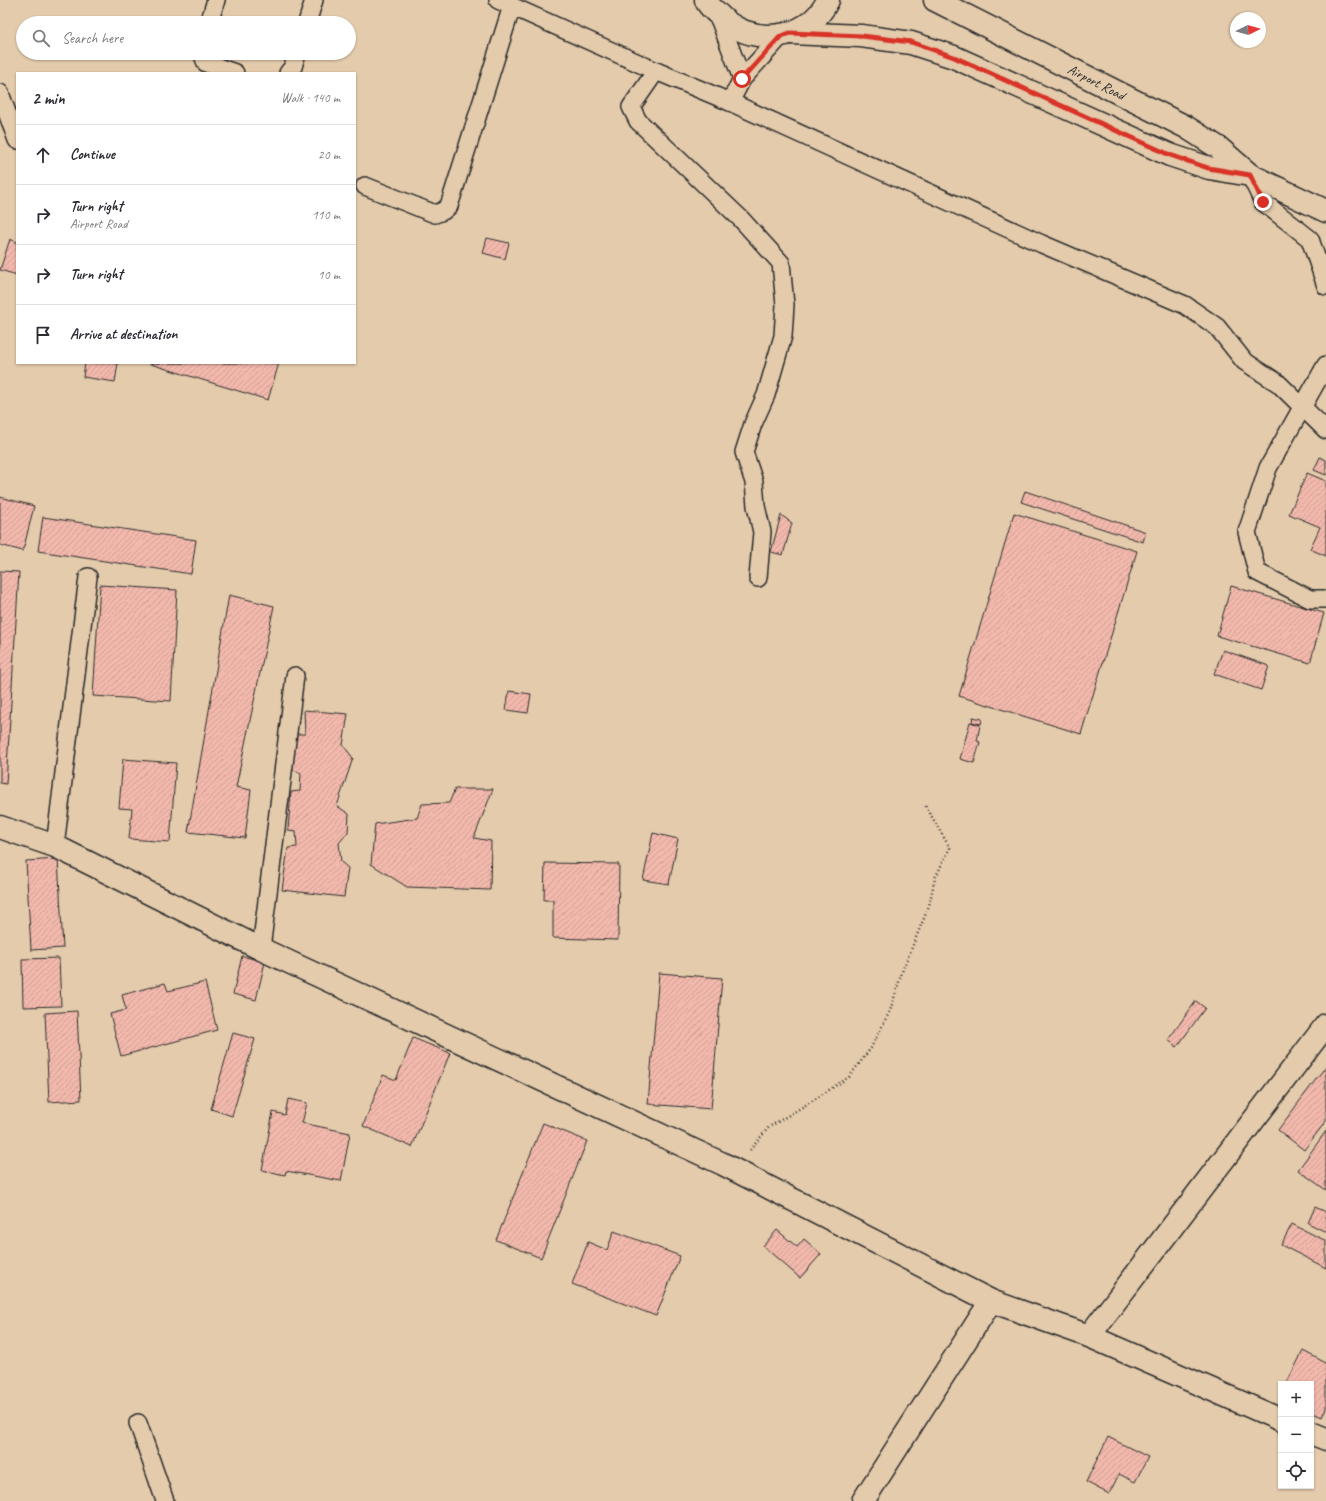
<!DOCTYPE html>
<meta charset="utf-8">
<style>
:root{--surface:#fff;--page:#f2f2f3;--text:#2b2b33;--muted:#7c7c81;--line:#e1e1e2}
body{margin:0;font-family:Caveat,sans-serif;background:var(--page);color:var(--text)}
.controls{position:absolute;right:12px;bottom:12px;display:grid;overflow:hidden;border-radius:0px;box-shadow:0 1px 3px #0004}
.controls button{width:36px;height:36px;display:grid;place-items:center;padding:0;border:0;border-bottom:1px solid var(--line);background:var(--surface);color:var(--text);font:20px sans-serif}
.compass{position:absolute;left:1230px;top:12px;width:36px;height:36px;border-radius:50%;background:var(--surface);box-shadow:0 1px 3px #0004;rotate:85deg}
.stop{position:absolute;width:12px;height:12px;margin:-9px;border:3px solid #d93025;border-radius:50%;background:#fff}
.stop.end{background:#d93025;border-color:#fff;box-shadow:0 1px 4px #0008}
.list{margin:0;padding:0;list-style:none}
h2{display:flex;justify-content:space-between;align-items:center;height:52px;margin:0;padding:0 16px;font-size:17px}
h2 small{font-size:13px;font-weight:400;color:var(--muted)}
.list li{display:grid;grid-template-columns:26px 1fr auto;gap:12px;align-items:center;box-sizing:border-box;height:60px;padding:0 16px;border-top:1px solid var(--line)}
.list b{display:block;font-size:15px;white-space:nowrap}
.list p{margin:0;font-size:13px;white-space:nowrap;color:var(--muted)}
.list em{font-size:13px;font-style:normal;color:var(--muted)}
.icon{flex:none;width:22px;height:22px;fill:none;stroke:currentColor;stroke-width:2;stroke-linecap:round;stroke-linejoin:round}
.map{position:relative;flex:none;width:1326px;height:1501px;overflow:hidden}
.search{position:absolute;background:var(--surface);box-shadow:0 1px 3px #0004;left:16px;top:16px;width:340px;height:44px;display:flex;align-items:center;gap:10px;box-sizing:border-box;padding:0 14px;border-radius:22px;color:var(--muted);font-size:15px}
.panel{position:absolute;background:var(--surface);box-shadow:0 1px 3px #0004;left:16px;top:72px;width:340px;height:292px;border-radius:0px}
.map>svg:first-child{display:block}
.building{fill:url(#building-hatch);stroke:#2b2b2b}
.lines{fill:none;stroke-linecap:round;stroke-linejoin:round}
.lane-casing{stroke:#2b2b2b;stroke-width:20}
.street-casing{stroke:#2b2b2b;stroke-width:25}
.secondary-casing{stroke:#2b2b2b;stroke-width:25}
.path{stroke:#2b2b2b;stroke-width:2.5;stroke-dasharray:1 3;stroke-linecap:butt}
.lane{stroke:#e3cbac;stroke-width:17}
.street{stroke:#e3cbac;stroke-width:22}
.secondary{stroke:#e3cbac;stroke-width:22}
.route{stroke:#d93025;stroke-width:5}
.labels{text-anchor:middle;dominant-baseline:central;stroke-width:3.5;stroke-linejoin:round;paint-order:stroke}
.street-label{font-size:14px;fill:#2b2b2b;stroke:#e3cbac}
</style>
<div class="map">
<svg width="1326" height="1501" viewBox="0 0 1326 1501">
<defs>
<pattern id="building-hatch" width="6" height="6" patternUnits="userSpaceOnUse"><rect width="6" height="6" fill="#f2b8ac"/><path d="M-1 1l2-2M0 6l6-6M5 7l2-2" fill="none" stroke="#d09e94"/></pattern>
</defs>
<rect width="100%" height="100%" fill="#e3cbac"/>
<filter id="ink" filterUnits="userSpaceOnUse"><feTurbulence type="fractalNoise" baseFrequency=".025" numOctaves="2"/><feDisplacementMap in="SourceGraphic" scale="8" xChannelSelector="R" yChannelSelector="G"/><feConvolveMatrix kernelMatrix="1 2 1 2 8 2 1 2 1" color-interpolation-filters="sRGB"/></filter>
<g filter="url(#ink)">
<!-- building -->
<g class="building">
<path d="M 487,238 L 509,243 L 505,259 L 483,253 Z"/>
<path d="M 10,239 L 17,242 L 17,275 L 0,270 Z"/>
<path d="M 85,363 L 118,363 L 115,382 L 83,377 Z"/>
<path d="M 147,363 L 279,363 L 268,400 Z"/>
<path d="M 1320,457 L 1326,460 L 1326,475 L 1314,470 Z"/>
<path d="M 1307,473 L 1326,481 L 1326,556 L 1310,549 L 1320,527 L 1289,514 Z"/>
<path d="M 1025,491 L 1146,532 L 1143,542 L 1021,502 Z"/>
<path d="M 0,497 L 34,506 L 23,551 L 0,545 Z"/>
<path d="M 1014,513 L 1137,551 L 1081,734 L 959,696 Z"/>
<path d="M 781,515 L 792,523 L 783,555 L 771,552 Z"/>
<path d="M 43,517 L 196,540 L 191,574 L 38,551 Z"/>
<path d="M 0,571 L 19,572 L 6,784 L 0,783 Z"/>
<path d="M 100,585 L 177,590 L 171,701 L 93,696 Z"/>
<path d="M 1231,586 L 1324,613 L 1310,663 L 1217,636 Z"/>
<path d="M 229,595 L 274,606 L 236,787 L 251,790 L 245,838 L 188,832 Z"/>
<path d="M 1223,650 L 1269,666 L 1261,690 L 1214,674 Z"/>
<path d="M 509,691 L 531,694 L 528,713 L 506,710 Z"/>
<path d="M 304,710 L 348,714 L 343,745 L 353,758 L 337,806 L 349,814 L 348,832 L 339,843 L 341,862 L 348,868 L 344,897 L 282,890 L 288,848 L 297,847 L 296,831 L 288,830 L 291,792 L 300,791 L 301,773 L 290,769 L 296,734 L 305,734 Z"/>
<path d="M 973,717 L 982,719 L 981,724 L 972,722 Z"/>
<path d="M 970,722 L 980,725 L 977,741 L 980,742 L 974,763 L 960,759 Z"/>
<path d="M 123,759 L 176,763 L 170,842 L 129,839 L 132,809 L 119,808 Z"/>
<path d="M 455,789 L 493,789 L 474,838 L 491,841 L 490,890 L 407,887 L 371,864 L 375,824 L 417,818 L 422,804 L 449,803 Z"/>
<path d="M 653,833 L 678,839 L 669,884 L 643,880 Z"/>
<path d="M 58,859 L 63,948 L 31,950 L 26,861 Z"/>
<path d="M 545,863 L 619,864 L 618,940 L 553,938 L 553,900 L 544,900 Z"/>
<path d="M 242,956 L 265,962 L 256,1000 L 233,994 Z"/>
<path d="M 59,958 L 61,1006 L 23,1007 L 22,959 Z"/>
<path d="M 659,973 L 722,978 L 711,1109 L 648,1104 Z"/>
<path d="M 205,982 L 217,1030 L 121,1056 L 110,1014 L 126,1010 L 122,995 L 165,983 L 168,991 Z"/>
<path d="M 1196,1001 L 1205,1008 L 1177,1047 L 1168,1040 Z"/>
<path d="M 77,1011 L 81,1100 L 49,1102 L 45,1013 Z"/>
<path d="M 233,1033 L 255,1039 L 232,1116 L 211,1109 Z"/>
<path d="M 413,1038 L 450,1053 L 412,1147 L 363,1126 L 383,1075 L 396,1080 Z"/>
<path d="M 1326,1066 L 1326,1121 L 1304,1150 L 1278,1130 Z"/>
<path d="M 288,1099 L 307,1103 L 302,1123 L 350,1133 L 341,1181 L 286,1171 L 285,1175 L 262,1170 L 273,1112 L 285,1115 Z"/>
<path d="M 543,1123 L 587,1141 L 541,1258 L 496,1240 Z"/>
<path d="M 1326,1131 L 1326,1190 L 1298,1170 Z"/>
<path d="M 1315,1207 L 1326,1212 L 1326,1232 L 1308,1223 Z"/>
<path d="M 1292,1224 L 1326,1241 L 1326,1268 L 1281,1245 Z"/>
<path d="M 777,1230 L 797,1247 L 804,1239 L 821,1254 L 800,1278 L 763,1246 Z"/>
<path d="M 614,1231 L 680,1256 L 656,1316 L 572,1284 L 588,1242 L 607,1250 Z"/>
<path d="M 1303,1351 L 1326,1363 L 1326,1408 L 1322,1417 L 1311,1412 L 1311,1384 L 1286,1384 Z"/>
<path d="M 1108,1437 L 1148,1457 L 1135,1482 L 1119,1474 L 1109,1494 L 1086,1482 Z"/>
</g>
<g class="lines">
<defs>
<g id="lane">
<path d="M 498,0 L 656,71 L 730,102 L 1042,244 L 1185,305 L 1217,327 L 1244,361 L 1278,383 L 1326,430"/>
<path d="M 717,13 L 742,79"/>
<path d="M 209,23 L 216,0"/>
<path d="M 307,23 L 314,0"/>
<path d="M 202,53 L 206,63 L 235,73"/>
<path d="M 656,71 L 631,107 L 638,121 L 741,219 L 781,263 L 785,305 L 783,336 L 766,395 L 753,424 L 744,452 L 754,482 L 756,506 L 762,532 L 758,578"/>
<path d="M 288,73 L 293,67 L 297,53"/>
<path d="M 0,93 L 17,140"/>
<path d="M 730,102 L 742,79 L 781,36"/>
<path d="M 1250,175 L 1263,202 L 1310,239 L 1326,286"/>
<path d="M 365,186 L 435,214 L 443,211 L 449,206 L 512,6"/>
<path d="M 1326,365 L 1268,468 L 1247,532 L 1257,572 L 1310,599 L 1326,599"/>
<path d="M 55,846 L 88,577"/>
<path d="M 261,949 L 295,676"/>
<path d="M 138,1423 L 165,1501"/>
</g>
<g id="street">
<path d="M 0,827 L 55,846 L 261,949 L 723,1164 L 991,1301 L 1089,1336 L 1281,1420"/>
<path d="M 1089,1336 L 1326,1025"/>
<path d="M 1311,1433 L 1326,1439"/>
<path d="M 863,1501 L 991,1301"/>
</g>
<g id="secondary">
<path d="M 706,0 C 708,6 714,10 718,14 C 748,47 808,43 828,0"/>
<path id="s1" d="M 935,0 L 1186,127 L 1219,148 L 1250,175 L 1326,211"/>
<path d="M 790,33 L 861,36 L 911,43 L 954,57 L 1170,155 L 1209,168 L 1250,175"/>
</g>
</defs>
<!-- lane casing -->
<use href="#lane" class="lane-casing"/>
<!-- street casing -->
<use href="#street" class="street-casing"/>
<!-- secondary casing -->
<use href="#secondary" class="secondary-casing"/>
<!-- path -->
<path class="path" d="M 750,1150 L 769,1127 L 809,1103 L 849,1077 L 871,1048 L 890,1011 L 903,969 L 929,906 L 935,878 L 950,848 L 925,805"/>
<!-- lane -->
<use href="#lane" class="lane"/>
<!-- street -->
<use href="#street" class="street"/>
<!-- secondary -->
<use href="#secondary" class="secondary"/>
</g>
</g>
<g class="lines" filter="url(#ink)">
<!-- route -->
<path class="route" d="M 742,79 L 781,36 L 790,33 L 862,36 L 911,42 L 954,57 L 1170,155 L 1208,168 L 1250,175 L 1263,202"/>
</g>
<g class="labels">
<!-- street labels -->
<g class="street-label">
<text stroke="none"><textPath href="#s1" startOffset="181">Airport Road</textPath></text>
</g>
</g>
</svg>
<div class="controls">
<button>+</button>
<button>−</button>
<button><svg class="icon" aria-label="locate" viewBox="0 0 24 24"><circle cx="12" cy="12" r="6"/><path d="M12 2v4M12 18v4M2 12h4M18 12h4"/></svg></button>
</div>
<svg class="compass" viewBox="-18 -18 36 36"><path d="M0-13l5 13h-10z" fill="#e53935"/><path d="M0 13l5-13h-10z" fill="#7c7c81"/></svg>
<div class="stop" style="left:742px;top:79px"></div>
<div class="stop end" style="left:1263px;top:202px"></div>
<div class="search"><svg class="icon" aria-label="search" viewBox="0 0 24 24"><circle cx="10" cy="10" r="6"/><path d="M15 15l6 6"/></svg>Search here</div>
<section class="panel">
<h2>2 min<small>Walk · 140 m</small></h2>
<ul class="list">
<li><svg class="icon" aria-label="ahead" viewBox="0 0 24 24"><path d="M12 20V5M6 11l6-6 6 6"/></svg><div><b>Continue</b></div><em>20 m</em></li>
<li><svg class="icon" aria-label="right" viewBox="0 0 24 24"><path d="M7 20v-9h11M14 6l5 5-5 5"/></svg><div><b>Turn right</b><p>Airport Road</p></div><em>110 m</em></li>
<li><svg class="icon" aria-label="right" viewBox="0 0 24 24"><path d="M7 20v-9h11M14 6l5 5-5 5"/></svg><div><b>Turn right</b></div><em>10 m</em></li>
<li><svg class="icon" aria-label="arrive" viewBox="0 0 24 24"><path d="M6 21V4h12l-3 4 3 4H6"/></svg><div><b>Arrive at destination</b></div></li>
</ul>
</section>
</div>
